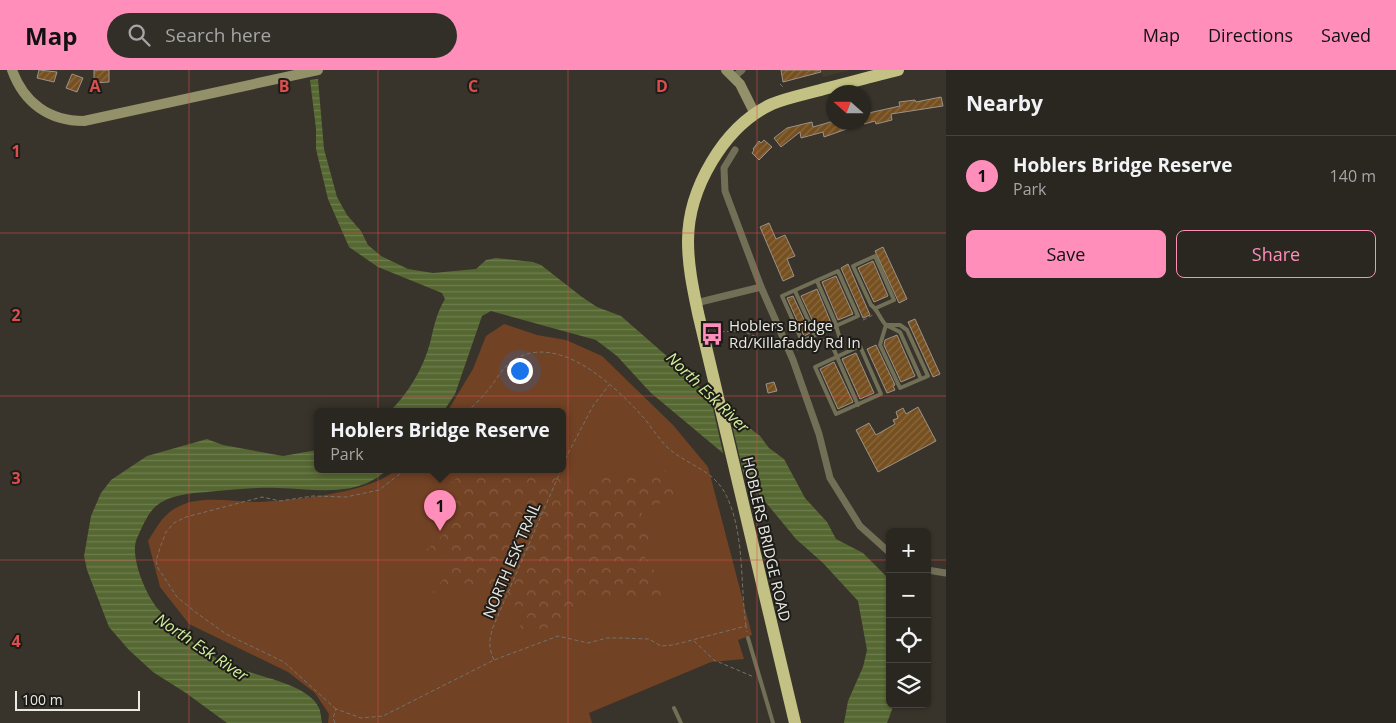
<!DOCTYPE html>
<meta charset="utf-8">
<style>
:root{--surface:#2a2720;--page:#322f29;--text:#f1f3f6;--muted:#a5a5a5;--line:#46443e;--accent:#ff8eba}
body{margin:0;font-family:"Open Sans",sans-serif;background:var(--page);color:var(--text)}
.controls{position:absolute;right:15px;bottom:15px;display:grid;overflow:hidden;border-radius:8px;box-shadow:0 1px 4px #0004}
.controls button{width:45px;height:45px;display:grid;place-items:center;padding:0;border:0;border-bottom:1px solid var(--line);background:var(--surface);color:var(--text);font:25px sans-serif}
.compass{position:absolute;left:826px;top:15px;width:45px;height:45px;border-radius:50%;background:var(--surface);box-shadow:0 1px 4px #0004;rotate:291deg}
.scale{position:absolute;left:15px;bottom:12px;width:125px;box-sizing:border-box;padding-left:5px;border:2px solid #ebe9e3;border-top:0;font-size:14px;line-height:18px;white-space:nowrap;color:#ebe9e3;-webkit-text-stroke:4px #1e1c18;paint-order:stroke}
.you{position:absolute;left:519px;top:300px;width:18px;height:18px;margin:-12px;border:4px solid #fff;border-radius:50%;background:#1a73e8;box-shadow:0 0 0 8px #1a73e833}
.badge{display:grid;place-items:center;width:32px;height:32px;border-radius:50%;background:var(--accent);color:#111;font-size:16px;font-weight:700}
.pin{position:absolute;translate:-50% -41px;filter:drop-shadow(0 1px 2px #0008)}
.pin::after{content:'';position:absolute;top:26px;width:18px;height:15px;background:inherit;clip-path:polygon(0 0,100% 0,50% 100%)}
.popup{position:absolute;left:314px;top:338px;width:252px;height:65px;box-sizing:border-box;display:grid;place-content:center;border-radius:8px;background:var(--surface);filter:drop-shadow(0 1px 4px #0005);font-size:16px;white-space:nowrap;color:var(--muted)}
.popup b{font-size:19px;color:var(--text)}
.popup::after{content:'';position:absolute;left:50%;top:100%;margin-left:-10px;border:10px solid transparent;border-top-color:var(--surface)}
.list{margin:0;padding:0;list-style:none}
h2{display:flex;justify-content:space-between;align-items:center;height:65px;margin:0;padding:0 20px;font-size:21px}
h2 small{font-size:16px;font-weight:400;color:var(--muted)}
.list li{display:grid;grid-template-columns:32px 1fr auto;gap:15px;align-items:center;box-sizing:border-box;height:80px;padding:0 20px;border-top:1px solid var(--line)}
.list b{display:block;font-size:19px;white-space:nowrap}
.list p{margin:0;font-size:16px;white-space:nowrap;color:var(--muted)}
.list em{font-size:16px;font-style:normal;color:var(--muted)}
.actions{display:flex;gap:10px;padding:15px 20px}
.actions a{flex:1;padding:11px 0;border:1px solid var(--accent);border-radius:8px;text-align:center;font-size:18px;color:var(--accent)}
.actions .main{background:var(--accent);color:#111}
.icon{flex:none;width:28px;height:28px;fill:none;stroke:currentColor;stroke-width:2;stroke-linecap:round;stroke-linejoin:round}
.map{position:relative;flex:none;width:946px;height:653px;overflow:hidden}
header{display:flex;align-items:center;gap:30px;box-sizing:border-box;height:70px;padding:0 25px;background:var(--accent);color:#111}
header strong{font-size:24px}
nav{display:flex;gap:28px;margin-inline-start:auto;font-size:18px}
.search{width:350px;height:45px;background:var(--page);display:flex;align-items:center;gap:12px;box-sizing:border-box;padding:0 18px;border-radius:28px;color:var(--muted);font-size:19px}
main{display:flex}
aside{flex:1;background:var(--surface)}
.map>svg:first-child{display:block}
.built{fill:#433c2d}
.green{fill:#724225}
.forest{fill:url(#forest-crowns)}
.water{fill:url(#water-rules)}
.pier{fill:#38342b}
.building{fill:url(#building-hatch);stroke:#9b9289}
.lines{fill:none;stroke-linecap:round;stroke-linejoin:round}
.path{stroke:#75726a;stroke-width:1;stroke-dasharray:4 2.5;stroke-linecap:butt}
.lane{stroke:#717057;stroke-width:4}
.street{stroke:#717057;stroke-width:7}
.secondary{stroke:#929169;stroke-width:10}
.highway{stroke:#c3c183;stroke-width:12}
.grid{fill:none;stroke:#da4f4d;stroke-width:1;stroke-opacity:0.55}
.labels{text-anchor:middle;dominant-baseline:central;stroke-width:4;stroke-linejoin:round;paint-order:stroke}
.poi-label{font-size:15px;fill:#ebe9e3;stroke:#1e1c18;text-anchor:start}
.street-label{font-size:15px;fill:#ebe9e3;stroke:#1e1c18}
.water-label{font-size:16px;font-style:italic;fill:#d2ef9d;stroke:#1e1c18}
.grid-label{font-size:16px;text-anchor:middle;font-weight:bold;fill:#da4f4d;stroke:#1e1c18;stroke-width:4;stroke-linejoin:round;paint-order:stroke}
</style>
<header>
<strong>Map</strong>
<div class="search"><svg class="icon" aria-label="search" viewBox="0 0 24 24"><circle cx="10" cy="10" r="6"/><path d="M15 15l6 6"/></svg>Search here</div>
<nav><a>Map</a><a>Directions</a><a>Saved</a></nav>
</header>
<main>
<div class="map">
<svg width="946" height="653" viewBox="0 0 946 653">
<defs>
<pattern id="forest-crowns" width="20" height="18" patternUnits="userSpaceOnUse" patternTransform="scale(1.25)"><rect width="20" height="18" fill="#724225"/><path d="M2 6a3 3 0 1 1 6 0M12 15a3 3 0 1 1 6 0" fill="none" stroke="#865d44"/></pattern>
<pattern id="water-rules" width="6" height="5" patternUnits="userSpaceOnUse" patternTransform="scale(1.25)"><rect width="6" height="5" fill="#566832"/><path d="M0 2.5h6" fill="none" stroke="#6e7e50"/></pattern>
<pattern id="building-hatch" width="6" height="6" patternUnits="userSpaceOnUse" patternTransform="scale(1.25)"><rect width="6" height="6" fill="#765020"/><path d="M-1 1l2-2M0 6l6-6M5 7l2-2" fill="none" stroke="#8a6940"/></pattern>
</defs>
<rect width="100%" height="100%" fill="#38342b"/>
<!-- built -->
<path class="built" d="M 821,0 L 850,0 L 823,7 Z"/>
<!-- green -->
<path class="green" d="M 504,254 L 537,265 L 566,270 L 602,286 L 673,355 L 708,397 L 752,565 L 738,570 L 744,589 L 711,592 L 589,643 L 592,653 L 328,653 L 329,644 L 315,623 L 288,602 L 189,554 L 160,517 L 148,471 C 155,460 162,446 174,439 C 198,424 230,432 256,432 C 290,431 372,423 395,400 L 562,400 L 562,342 L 447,342 L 473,299 L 486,266 Z"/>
<!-- forest -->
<path class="forest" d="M 670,399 L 674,430 L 640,438 L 653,474 L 631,473 C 653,494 658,502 664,533 L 601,525 L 546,559 L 518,559 L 529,543 L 493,523 L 458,511 L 431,524 L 460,489 L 422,484 L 453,456 L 434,432 L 464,400 L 554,400 L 587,421 L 611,401 L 642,409 Z"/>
<!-- water -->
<g class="water">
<path d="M 318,9 L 324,79 L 337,127 L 347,145 L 361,161 L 368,175 L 381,186 L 408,199 L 433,203 L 476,199 L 486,190 L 496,188 L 533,192 L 541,195 L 582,227 L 597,237 L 621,246 L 677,295 L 694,313 L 733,340 L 739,350 L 760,366 L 769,378 L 784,389 L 805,428 L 827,452 L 836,469 L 863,483 L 890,510 L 890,634 L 894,634 L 887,653 L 844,653 L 848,631 L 863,597 L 867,580 L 858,531 L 823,493 L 796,469 L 730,389 L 651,323 L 617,286 L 596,270 L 491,241 L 482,246 L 455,324 L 443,342 L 389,342 C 408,324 423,299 430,273 C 434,257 436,244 445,229 L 442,223 L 378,197 L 349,177 L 328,129 L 316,79 L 316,59 L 310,10 Z"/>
<path d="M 207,369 L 223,375 L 283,386 L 317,380 L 318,400 L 387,400 C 356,428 317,419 279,418 C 255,417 231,420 207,422 C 191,423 169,425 156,436 C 147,444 142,458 137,468 C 129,486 146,525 158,539 C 179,562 200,581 229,595 C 253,606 308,613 319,638 C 321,642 321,649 322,653 L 227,653 L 186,623 L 153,602 L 129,580 L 109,557 L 87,500 L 84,486 L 91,446 L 101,423 L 111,410 L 147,386 Z"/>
</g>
<!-- pier -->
<path class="pier" d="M 709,321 L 727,334 L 745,409 L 724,387 Z"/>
<!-- building -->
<g class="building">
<path d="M 39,0 L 57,2 L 54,12 L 37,8 Z"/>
<path d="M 94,0 L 109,0 L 109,12 L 94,13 Z"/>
<path d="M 781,0 L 820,0 L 821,2 L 783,12 Z"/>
<path d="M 72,4 L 83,8 L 77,22 L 66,18 Z"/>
<path d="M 941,27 L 943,36 L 891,44 L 892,50 L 876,54 L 875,51 L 864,54 L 864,44 L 900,36 L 899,32 L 915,30 L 916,32 Z"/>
<path d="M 834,51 L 858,52 L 858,55 L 824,67 L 823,62 L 801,68 L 800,62 L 781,77 L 774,68 L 787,58 L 812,52 L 813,57 Z"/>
<path d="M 764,70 L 772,77 L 759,90 L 752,83 L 754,80 L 753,79 L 759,71 L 761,73 Z"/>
<path d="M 769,153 L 776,169 L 785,165 L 795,186 L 787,189 L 794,206 L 783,211 L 760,157 Z"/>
<path d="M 883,177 L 907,229 L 899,233 L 875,181 Z"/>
<path d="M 873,191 L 888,226 L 874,232 L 858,198 Z"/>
<path d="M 848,194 L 870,245 L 863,248 L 841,198 Z"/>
<path d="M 836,206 L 853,244 L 838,250 L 822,212 Z"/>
<path d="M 817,219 L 831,253 L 817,260 L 801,226 Z"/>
<path d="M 793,226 L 810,263 L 804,266 L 787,228 Z"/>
<path d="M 915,249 L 940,304 L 933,307 L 908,252 Z"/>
<path d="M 897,265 L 915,306 L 901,312 L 884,275 L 885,270 Z"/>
<path d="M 876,275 L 895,315 L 893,316 L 895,320 L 887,323 L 867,279 Z"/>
<path d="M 856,283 L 874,323 L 860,329 L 842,289 Z"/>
<path d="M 834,292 L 853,332 L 838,339 L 820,299 Z"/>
<path d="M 774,312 L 777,321 L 768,323 L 766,314 Z"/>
<path d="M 918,337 L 936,371 L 878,402 L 856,360 L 869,353 L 876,365 L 895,354 L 893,350 L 898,348 L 896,342 L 903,338 L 906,344 Z"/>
</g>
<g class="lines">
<!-- path -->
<g class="path">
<path d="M 780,14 L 784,18"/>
<path d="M 863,250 L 873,245"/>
<path d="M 714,262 L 743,261 L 777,276"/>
<path d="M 797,280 L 826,269"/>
<path d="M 467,342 C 474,335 482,328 488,320 C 496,311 502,298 512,291 C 558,260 616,317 644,348 C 652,358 659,369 668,378 C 687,395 714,400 726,425 C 745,463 740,515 746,556"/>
<path d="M 562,395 L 593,336 L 609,315"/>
<path d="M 694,571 L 714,590 L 754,607"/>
<path d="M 494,590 C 488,577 489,570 493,557 L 561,400"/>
<path d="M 336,639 L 284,592 L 226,564 L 194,541 L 177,527 L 158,498 L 156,491 L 160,478 L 166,462 L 174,453 L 186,447 L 262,427 L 280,431 L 313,426 L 346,427 L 379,420 L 405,400"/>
<path d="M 335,653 L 333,648 L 336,639 L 361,648 L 383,646 L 494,590 L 558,566 L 588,573 L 607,568 L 620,568 L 649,569 L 661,576 L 673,575 L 746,556 L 747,562"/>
</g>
<!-- lane -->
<g class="lane">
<path d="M 838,201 L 858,246 L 802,271 L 782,226 Z"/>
<path d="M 817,211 L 835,252 L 840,269"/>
<path d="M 795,221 L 815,265"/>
<path d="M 876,238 L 894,230 L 875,186 L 853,196 L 871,235 C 878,240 880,249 886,255 L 900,255 L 907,260 L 928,306 L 900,318 L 880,275 L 886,255 L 900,262 L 921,309"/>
<path d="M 831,273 L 858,335"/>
<path d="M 860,276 L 881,324 L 836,344 L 815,297 Z"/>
<path d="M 748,568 L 773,653"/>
<path d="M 674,638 L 681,653"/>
</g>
<!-- street -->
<g class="street">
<path d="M 734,7 L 742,0"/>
<path d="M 735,80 L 724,98 L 725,121 L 761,217 L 793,290 L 819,364 L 830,408 L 860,456 L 890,483"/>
<path d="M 696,233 L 761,217"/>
<path d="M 927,500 L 946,503"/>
</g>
<!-- secondary -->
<g class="secondary">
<path d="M 12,0 C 24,33 49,51 84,51 L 318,0"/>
<path d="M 726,0 L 740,14 L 755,44"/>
</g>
<!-- highway -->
<path class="highway" d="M 795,653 L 698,243 C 693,219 688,196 688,171 C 688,119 724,56 772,34 C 789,27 807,24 824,19 C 848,13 873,6 898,0"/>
</g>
<!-- grid -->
<path class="grid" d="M 189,0 L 189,653M 378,0 L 378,653M 568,0 L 568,653M 757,0 L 757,653M 0,163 L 946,163M 0,326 L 946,326M 0,490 L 890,490M 927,490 L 946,490"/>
<!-- icons -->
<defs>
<symbol id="bus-bare" viewBox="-9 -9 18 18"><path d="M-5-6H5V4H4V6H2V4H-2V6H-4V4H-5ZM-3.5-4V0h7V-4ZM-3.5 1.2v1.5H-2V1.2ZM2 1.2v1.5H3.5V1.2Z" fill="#ff8eba" stroke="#1e1c18" stroke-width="2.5" paint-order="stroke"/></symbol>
</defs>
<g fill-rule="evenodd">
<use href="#bus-bare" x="696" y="248" width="32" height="32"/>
</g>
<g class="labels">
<!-- poi labels -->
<g class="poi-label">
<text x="729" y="255">Hoblers Bridge<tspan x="729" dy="17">Rd/Killafaddy Rd In</tspan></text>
</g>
<!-- street labels -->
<g class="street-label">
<text transform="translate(767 469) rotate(77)">HOBLERS BRIDGE ROAD</text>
<text transform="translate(511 490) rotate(-67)">NORTH ESK TRAIL</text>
</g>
<!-- water labels -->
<g class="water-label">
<text transform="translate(708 322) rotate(44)">North Esk River</text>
<text transform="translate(202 577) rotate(34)">North Esk River</text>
</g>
</g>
<g class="grid-label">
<text x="95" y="22">A</text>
<text x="284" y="22">B</text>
<text x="473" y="22">C</text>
<text x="662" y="22">D</text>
<text x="16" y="87">1</text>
<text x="16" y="251">2</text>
<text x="16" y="414">3</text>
<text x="16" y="577">4</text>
</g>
</svg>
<div class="controls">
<button>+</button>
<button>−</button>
<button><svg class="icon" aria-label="locate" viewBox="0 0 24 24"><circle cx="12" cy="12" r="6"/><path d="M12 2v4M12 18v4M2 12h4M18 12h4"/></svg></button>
<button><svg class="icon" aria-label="layers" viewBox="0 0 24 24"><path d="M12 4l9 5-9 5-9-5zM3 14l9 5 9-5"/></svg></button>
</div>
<svg class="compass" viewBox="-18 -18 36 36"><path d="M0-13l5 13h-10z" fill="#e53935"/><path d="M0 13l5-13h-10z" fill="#a5a5a5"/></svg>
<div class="scale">100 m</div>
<div class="you"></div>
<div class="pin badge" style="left:440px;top:461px">1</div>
<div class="popup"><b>Hoblers Bridge Reserve</b>Park</div>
</div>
<aside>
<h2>Nearby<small></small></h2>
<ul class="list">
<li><span class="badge">1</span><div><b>Hoblers Bridge Reserve</b><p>Park</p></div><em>140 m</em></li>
</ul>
<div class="actions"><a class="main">Save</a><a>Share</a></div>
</aside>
</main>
